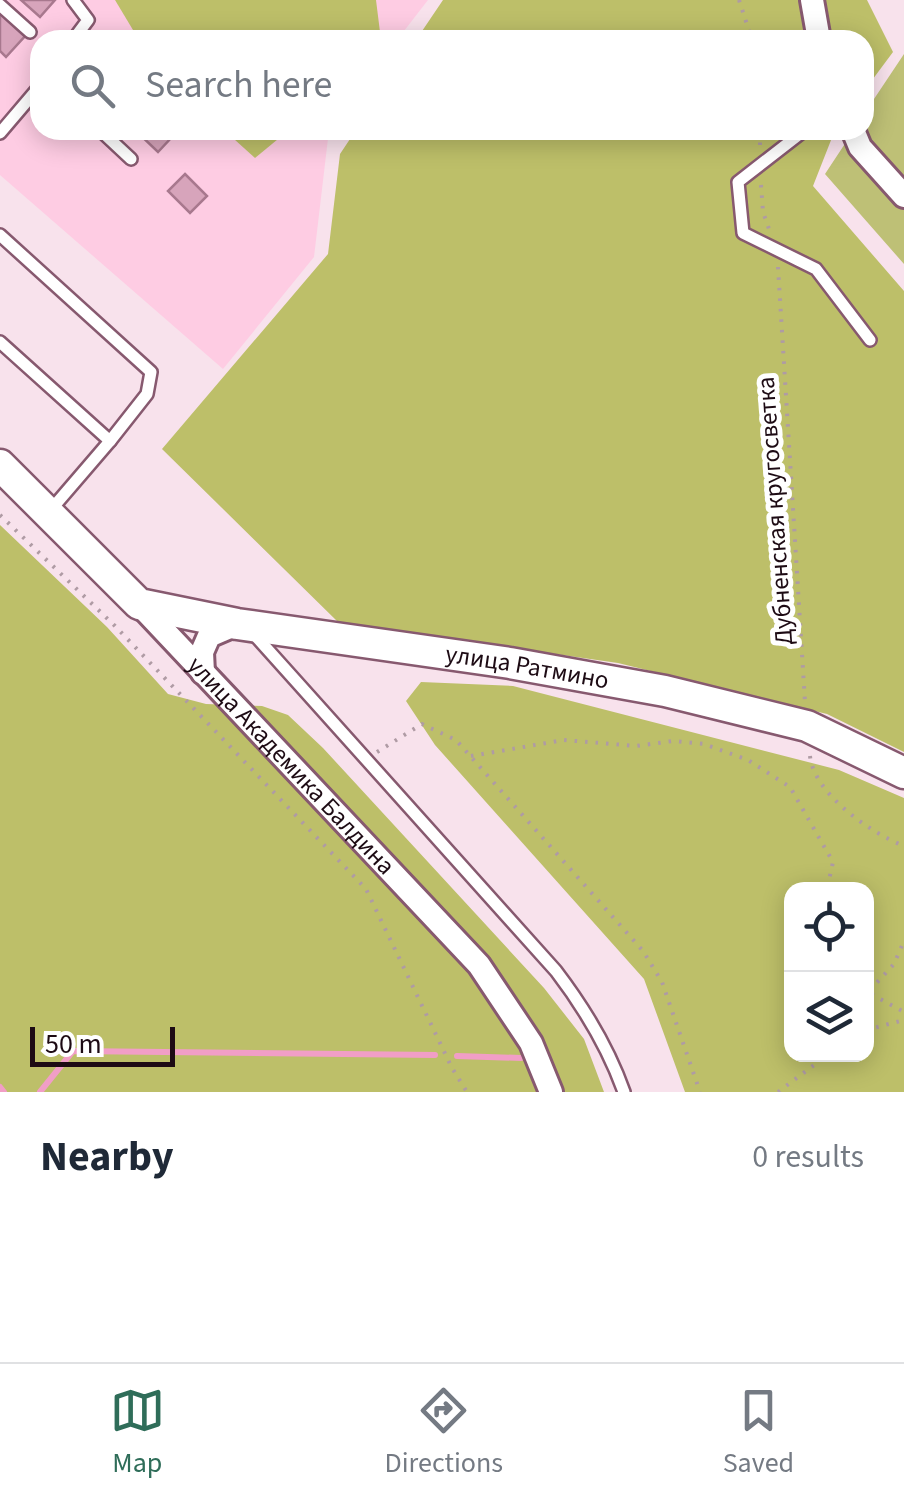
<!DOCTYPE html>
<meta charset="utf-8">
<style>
:root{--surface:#fff;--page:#f6f6f7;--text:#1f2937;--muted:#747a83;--line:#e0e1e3;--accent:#2f6d59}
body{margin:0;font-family:"Source Sans 3",sans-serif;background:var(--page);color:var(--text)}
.controls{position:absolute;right:30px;bottom:30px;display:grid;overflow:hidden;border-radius:20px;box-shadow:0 5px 25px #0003}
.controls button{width:90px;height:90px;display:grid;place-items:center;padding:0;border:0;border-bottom:2px solid var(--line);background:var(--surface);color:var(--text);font:50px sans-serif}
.scale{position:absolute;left:30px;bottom:25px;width:145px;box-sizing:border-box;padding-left:10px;border:5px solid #1d0b14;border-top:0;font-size:28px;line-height:35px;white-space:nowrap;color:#1d0b14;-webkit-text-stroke:8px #fff;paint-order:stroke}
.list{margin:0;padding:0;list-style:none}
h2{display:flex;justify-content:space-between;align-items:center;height:130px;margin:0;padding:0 40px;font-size:42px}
h2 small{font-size:32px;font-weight:400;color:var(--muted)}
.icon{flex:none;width:55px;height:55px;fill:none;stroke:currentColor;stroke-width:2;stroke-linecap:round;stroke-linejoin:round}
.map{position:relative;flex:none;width:904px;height:1092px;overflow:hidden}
.search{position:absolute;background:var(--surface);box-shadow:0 5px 25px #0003;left:30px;right:30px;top:30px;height:110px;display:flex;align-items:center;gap:25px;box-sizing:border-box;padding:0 35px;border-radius:30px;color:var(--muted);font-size:38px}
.sheet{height:270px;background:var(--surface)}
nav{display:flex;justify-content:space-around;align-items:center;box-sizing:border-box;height:140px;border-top:2px solid var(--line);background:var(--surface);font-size:28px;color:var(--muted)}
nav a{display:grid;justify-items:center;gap:5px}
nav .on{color:var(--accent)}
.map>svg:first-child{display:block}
.built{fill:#fecce3}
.green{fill:#bec076}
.forest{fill:#bdbf69;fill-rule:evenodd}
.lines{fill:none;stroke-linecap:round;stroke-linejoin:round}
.stream{stroke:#f19ec6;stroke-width:6}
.building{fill:#d7a4bb;stroke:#a8788e;stroke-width:2.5}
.lane-casing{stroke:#87596f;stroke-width:16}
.street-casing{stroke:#87596f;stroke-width:28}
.secondary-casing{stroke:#87596f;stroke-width:35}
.path{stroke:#af9ba4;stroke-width:4;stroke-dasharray:2.5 8;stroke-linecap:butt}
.lane{stroke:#fff;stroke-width:11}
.street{stroke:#fff;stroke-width:22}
.secondary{stroke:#fff;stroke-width:30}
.labels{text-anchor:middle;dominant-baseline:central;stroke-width:10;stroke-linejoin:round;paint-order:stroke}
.street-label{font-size:25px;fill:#1d0b14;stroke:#fff}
</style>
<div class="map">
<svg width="904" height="1092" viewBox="0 0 904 1092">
<rect width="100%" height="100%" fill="#f8e2ec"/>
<!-- built -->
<path class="built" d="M 0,0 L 428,0 L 397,40 L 40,40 L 40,130 L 329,130 L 314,257 L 223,369 L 0,175 Z"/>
<!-- green -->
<path class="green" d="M 904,54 L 904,264 L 825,174 L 854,130 L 864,130 L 864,114 Z"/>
<!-- forest -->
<g class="forest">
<path d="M 115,0 L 376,0 L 380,32 L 375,40 L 139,40 Z"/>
<path d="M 443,0 L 867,0 L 893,52 L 864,91 L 864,40 L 416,40 Z"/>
<path d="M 224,130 L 289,130 L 255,158 Z"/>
<path d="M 356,130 L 835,130 L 813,186 L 904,291 L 904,752 L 827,714 L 618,663 L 339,623 L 162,449 L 328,254 L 340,154 Z"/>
<path d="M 0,525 L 107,627 L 168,694 L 206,704 L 262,706 L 288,715 L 323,748 L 544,988 L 584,1039 L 604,1092 L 0,1092 Z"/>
<path d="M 421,682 L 513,686 L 839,770 L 904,798 L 904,1092 L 685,1092 L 644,979 L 435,745 L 406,701 ZM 792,889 L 866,889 L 866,1054 L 792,1054 Z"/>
</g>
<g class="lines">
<!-- stream -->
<g class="stream">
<path d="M 457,1056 L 521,1058"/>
<path d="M 0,1087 L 4,1092"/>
<path d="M 40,1092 L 73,1051 L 435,1055"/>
</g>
</g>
<!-- building -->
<g class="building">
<path d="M 21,0 L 55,0 L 40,17 Z"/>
<path d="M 0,12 L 26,35 L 6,57 L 0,51 Z"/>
<path d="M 135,130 L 163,130 L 171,138 L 158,152 Z"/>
<path d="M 185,174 L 207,196 L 190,213 L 168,191 Z"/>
</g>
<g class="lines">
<defs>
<g id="lane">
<path d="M 73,0 L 88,20 L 73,40"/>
<path d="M 0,5 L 30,32"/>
<path d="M 100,130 L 131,159"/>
<path d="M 805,130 L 738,182 L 743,233 L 816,269 L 870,340"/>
<path d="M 0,133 L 40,86"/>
<path d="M 0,235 L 151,372 L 147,394 L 110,441"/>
<path d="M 0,342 L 110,441 L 49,512"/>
<path d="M 252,632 L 556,971 C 585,1009 608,1047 624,1092"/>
</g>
<g id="street">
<path d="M 812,0 L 819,40"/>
<path d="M 853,130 L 860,147 L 904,196"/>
<path id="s1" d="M 139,604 L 479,965 L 531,1043 L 551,1092"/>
<path d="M 203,673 L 202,652 L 209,636 L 237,624"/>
</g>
<g id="secondary">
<path id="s2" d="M 0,465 L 139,604 L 237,624 L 510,663 L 665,691 L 807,726 L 904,773"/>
</g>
</defs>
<!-- lane casing -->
<use href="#lane" class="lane-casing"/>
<!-- street casing -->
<use href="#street" class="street-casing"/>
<!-- secondary casing -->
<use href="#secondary" class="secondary-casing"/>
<!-- path -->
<g class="path">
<path d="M 739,0 L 752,40"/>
<path d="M 760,145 L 760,130"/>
<path d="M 761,185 L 763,212 L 769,229"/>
<path d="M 778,267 L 805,702"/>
<path d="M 0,515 L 115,626 L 366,889 L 452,1068 L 467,1092"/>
<path d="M 377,752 L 422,724 L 456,740 L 643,951 L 662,982 L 700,1092"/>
<path d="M 471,756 L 564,740 L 636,746 L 673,741 L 704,744 L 748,760 L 790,787 L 833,862 L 827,889"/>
<path d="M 810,756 C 814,794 871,833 904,846"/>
<path d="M 866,985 L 873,995 L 904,1012"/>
<path d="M 870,990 L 894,964 L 904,941"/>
<path d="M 866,1030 L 904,1020"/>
<path d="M 778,1092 L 829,1054"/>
</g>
<!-- lane -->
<use href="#lane" class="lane"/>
<!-- street -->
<use href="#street" class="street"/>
<!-- secondary -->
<use href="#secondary" class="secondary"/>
</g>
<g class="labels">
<!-- street labels -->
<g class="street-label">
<text transform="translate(775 511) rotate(-94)">Дубненская кругосветка</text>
<text stroke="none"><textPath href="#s2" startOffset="590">улица Ратмино</textPath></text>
<text stroke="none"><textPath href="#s1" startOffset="222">улица Академика Балдина</textPath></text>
</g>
</g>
</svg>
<div class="controls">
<button><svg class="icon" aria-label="locate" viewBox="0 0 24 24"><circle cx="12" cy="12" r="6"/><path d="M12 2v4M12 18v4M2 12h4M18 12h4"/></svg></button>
<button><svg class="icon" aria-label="layers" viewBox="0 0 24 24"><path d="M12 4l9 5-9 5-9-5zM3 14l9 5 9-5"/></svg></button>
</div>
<div class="scale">50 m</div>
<div class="search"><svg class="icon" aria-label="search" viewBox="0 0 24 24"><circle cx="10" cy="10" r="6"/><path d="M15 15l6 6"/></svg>Search here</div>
</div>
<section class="sheet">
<h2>Nearby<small>0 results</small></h2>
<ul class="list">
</ul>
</section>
<nav>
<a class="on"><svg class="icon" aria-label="map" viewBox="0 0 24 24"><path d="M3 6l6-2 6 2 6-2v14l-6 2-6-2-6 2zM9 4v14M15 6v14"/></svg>Map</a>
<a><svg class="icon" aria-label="directions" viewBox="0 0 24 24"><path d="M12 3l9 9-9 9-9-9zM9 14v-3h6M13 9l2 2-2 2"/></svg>Directions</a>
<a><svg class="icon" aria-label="saved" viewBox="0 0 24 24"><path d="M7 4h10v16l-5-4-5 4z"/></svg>Saved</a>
</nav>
